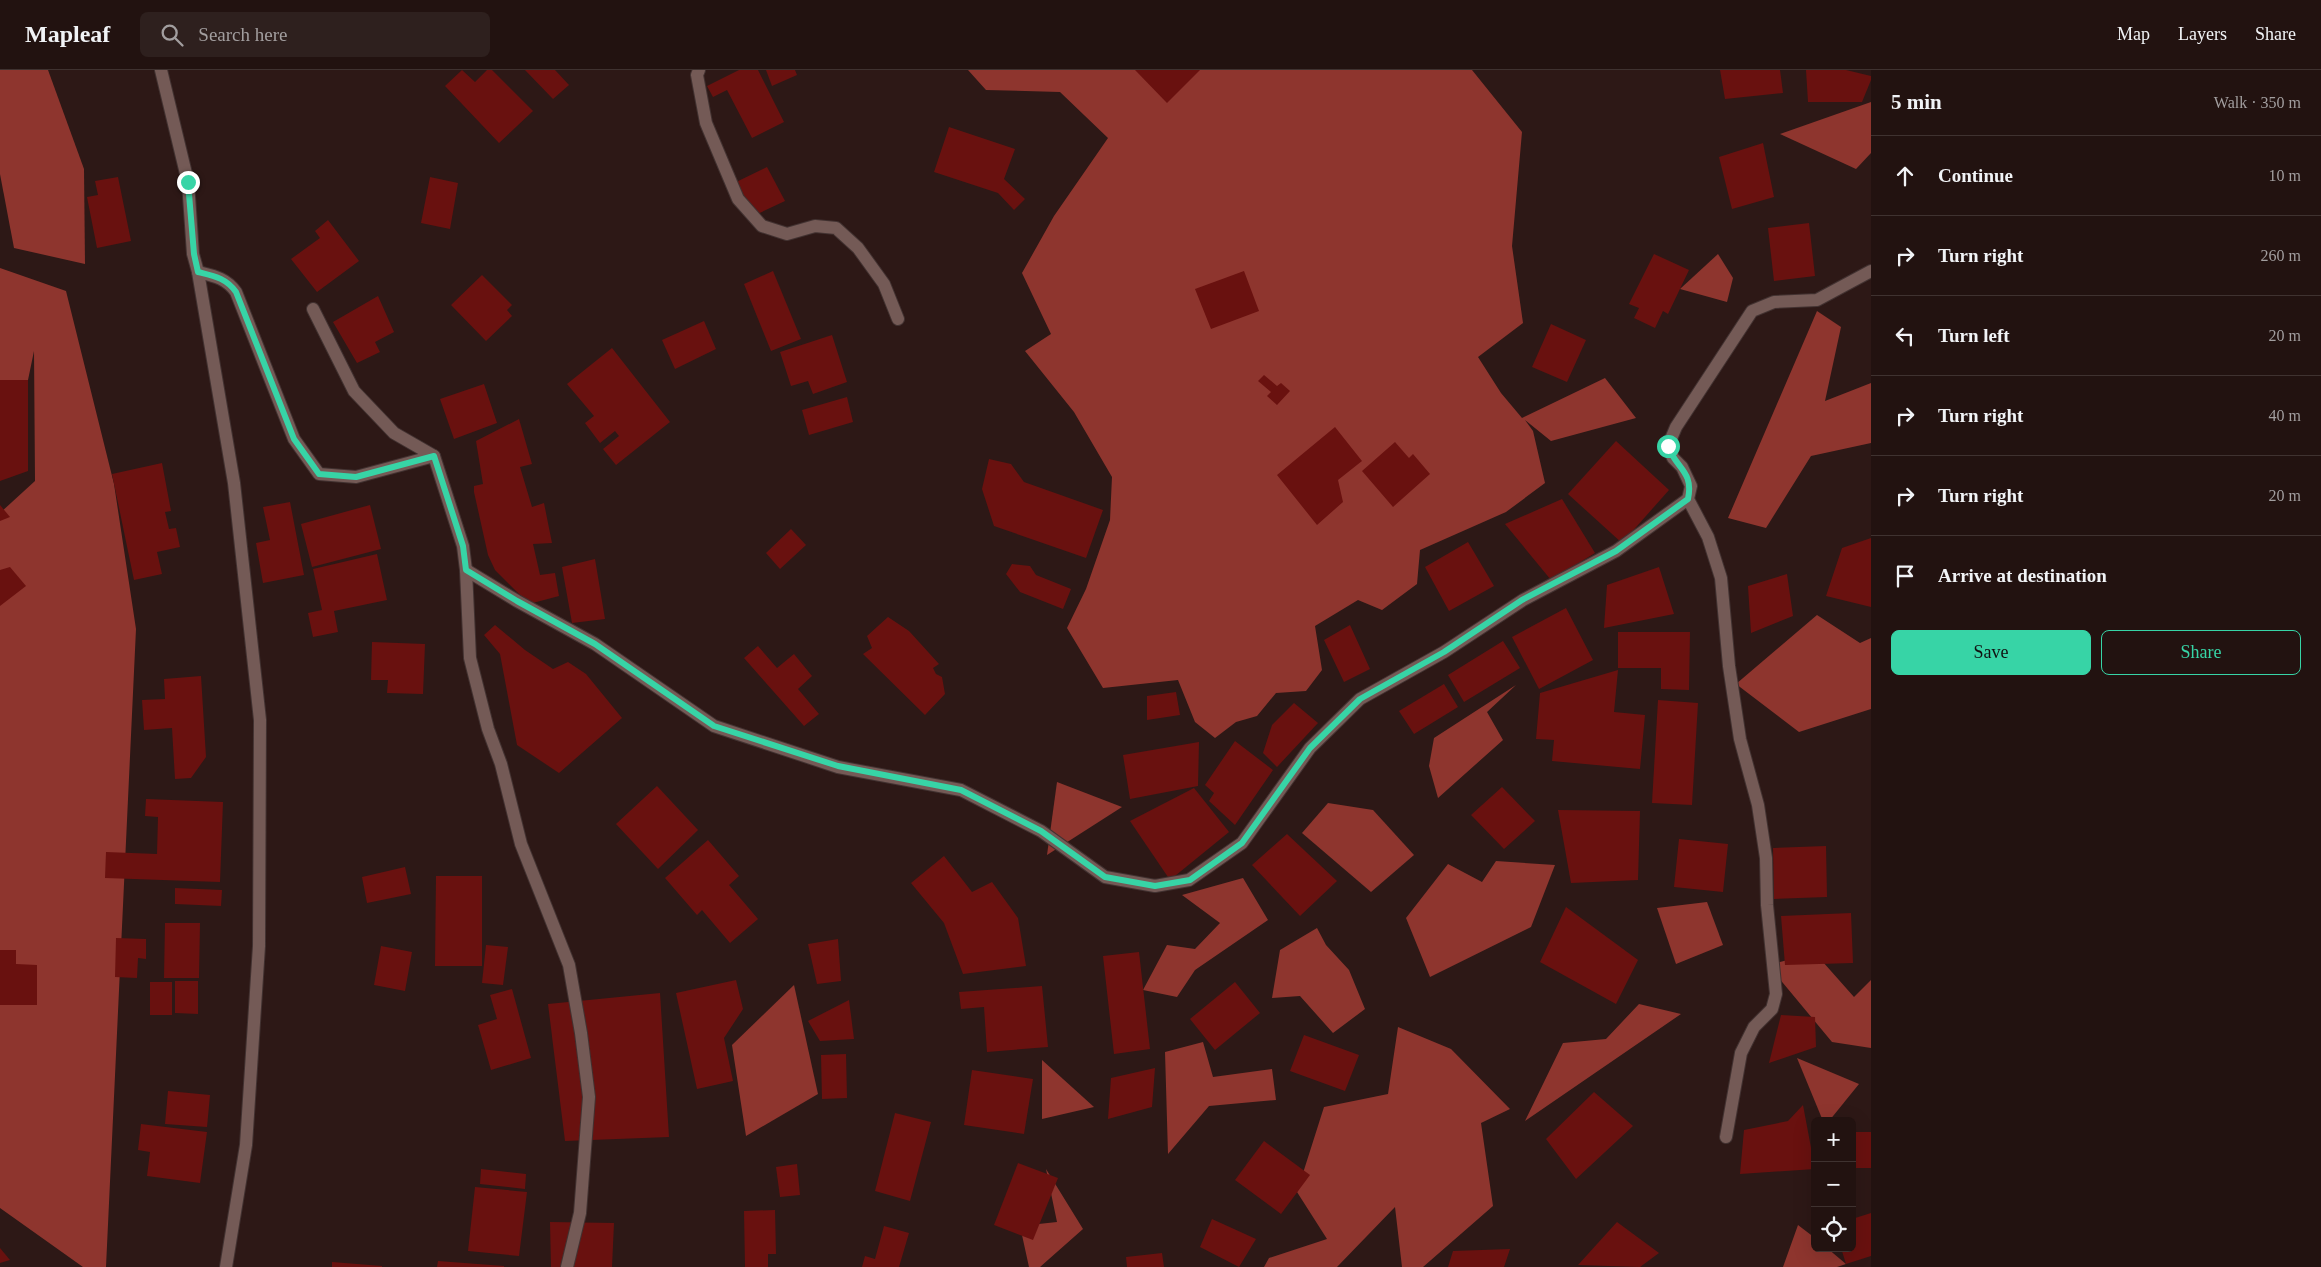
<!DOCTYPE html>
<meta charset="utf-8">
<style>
:root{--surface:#221210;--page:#2e201e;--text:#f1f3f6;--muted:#a29e9f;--line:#3f3230;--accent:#37d4a6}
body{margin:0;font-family:Georgia,serif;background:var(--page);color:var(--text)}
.controls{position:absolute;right:15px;bottom:15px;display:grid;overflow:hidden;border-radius:8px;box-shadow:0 5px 20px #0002}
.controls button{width:45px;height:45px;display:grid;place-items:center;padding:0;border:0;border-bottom:1px solid var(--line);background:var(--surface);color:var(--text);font:25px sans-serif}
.stop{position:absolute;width:15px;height:15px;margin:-11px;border:4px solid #37d4a6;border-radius:50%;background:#fff}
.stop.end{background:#37d4a6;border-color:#fff;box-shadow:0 1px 5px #0008}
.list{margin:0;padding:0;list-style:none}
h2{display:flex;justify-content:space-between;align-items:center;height:65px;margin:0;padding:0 20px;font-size:21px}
h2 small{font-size:16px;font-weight:400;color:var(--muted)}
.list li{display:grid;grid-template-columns:32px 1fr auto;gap:15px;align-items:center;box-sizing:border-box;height:80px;padding:0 20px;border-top:1px solid var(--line)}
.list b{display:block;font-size:19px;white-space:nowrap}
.list em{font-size:16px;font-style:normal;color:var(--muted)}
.actions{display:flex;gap:10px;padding:15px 20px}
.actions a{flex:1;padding:11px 0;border:1px solid var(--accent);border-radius:8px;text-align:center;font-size:18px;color:var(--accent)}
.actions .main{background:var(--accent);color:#111}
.icon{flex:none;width:28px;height:28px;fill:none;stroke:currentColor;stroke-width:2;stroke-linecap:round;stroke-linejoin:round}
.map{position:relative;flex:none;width:1871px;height:1197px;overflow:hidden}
header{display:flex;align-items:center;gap:30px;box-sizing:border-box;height:70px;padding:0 25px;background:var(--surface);border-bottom:1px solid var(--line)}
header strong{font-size:24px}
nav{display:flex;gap:28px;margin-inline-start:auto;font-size:18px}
.search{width:350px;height:45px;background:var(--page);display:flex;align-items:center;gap:12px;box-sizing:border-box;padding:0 18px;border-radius:8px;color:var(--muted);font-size:19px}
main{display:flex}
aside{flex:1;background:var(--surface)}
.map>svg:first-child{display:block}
.forest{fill:#8e352e}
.building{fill:#69110f}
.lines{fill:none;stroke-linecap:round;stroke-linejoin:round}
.minor-casing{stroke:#423231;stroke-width:14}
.minor{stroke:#745a56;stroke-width:12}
.route{stroke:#37d4a6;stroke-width:6}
</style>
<header>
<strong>Mapleaf</strong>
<div class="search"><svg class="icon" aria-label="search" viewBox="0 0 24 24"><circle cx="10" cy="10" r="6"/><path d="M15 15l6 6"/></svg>Search here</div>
<nav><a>Map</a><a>Layers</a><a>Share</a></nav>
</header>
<main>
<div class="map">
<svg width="1871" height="1197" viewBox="0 0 1871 1197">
<rect width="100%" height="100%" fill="#2d1816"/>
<!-- forest -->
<g class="forest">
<path d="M 0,0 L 48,0 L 84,99 L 85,194 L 14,178 L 0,104 Z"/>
<path d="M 968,0 L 1472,0 L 1522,62 L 1512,176 L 1523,253 L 1478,287 L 1501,323 L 1522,348 L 1605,308 L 1636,348 L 1551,371 L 1525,350 L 1533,361 L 1545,413 L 1506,442 L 1420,480 L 1417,514 L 1382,540 L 1358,530 L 1315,556 L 1322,600 L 1306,621 L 1276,623 L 1257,646 L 1236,652 L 1215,668 L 1195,652 L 1178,610 L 1103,618 L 1067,558 L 1086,519 L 1110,450 L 1112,407 L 1074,342 L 1025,281 L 1051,264 L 1022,203 L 1054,146 L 1108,68 L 1060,22 L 986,20 Z"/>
<path d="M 1871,32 L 1871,83 L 1856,99 L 1780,64 Z"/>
<path d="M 1718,184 L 1733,208 L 1727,232 L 1680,219 Z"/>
<path d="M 0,198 L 66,221 L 114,414 L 136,559 L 106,1197 L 83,1197 L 0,1138 L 0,443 L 35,411 L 34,281 L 28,310 L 0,310 Z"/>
<path d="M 1817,241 L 1841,257 L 1825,331 L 1871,313 L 1871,373 L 1811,386 L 1766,458 L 1728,448 Z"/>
<path d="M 1817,545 L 1860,573 L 1871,568 L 1871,639 L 1799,662 L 1736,614 Z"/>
<path d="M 1516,615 L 1487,642 L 1503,670 L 1438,728 L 1429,696 L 1434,668 Z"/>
<path d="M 1057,712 L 1122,737 L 1047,785 Z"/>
<path d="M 1328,733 L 1373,740 L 1414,785 L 1371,822 L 1302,763 Z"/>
<path d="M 1496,791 L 1555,795 L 1531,857 L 1430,907 L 1406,848 L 1448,794 L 1482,812 Z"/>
<path d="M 1243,808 L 1268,850 L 1195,900 L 1177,927 L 1143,920 L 1167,875 L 1195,879 L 1220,853 L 1182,825 Z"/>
<path d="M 1707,832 L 1723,875 L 1676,894 L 1657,838 Z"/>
<path d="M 1317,858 L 1326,875 L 1349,900 L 1365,939 L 1333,963 L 1300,926 L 1272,928 L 1280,880 Z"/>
<path d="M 1815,883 L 1854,927 L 1871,910 L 1871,978 L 1832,972 L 1768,895 Z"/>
<path d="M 794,915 L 818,1024 L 746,1066 L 732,975 Z"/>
<path d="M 1639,934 L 1681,944 L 1525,1051 L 1563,973 L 1606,969 Z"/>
<path d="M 1398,957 L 1451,979 L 1510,1039 L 1481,1053 L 1493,1136 L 1423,1197 L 1402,1197 L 1395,1137 L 1337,1197 L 1264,1197 L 1269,1188 L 1327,1169 L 1297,1122 L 1324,1037 L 1388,1024 Z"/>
<path d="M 1203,972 L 1213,1007 L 1272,999 L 1276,1030 L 1209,1036 L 1168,1084 L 1165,982 Z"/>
<path d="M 1797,988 L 1859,1014 L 1829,1051 L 1823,1051 Z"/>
<path d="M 1042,990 L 1094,1037 L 1042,1049 Z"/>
<path d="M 1046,1099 L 1083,1159 L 1040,1197 L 1029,1197 L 1020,1156 L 1057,1152 Z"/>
<path d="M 1798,1155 L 1815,1168 L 1815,1178 L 1827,1178 L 1846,1194 L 1837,1197 L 1783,1197 Z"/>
</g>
<!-- building -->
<g class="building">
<path d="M 462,0 L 475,12 L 487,0 L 492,0 L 533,41 L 499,73 L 445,16 Z"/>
<path d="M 525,0 L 555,0 L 569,15 L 553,29 Z"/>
<path d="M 739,0 L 758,0 L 784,52 L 752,68 L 727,20 L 713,27 L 707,16 Z"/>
<path d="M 766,0 L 795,0 L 797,5 L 772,16 Z"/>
<path d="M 1135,0 L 1200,0 L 1167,33 Z"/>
<path d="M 1720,0 L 1780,0 L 1783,23 L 1725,29 Z"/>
<path d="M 1806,0 L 1846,0 L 1871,6 L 1871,10 L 1862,32 L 1808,32 Z"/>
<path d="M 949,57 L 1015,79 L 1004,109 L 1025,129 L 1014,140 L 998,123 L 934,102 Z"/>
<path d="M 1763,73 L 1774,127 L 1732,139 L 1719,87 Z"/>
<path d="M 767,97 L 785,131 L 749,148 L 732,114 Z"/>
<path d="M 118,107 L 131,171 L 97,178 L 87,127 L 98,125 L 95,111 Z"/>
<path d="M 430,107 L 458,113 L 450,159 L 421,153 Z"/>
<path d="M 328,150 L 359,191 L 317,222 L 291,189 L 320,168 L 315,161 Z"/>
<path d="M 1809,153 L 1815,206 L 1774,211 L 1768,158 Z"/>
<path d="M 1654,184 L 1689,200 L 1668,244 L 1663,241 L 1655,258 L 1634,248 L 1639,238 L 1629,234 Z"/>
<path d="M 773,201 L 801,269 L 771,281 L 744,214 Z"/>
<path d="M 1244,201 L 1259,241 L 1211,259 L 1195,219 Z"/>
<path d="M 482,205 L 512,235 L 507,240 L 512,246 L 486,271 L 451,235 Z"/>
<path d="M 378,226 L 394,262 L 375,272 L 380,282 L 357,293 L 333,252 Z"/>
<path d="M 704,251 L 716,279 L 675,299 L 662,270 Z"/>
<path d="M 1551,254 L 1586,270 L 1567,312 L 1532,297 Z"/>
<path d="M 832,265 L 847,312 L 813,324 L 808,311 L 791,316 L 780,282 Z"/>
<path d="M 612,278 L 670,352 L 616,395 L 603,379 L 619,366 L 615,361 L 600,373 L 585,353 L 594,346 L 567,314 Z"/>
<path d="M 1264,305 L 1277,316 L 1281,313 L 1290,321 L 1277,335 L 1267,326 L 1271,322 L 1258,311 Z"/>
<path d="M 0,310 L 28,310 L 28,401 L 0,411 Z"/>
<path d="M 484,314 L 497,353 L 454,369 L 440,329 Z"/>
<path d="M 847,327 L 853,352 L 809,365 L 802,340 Z"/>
<path d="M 519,349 L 532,394 L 520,397 L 532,437 L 544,433 L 552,473 L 533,474 L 540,505 L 555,503 L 559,526 L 529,534 L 495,500 L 488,485 L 474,422 L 474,416 L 483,414 L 476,371 Z"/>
<path d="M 1335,357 L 1362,391 L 1338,410 L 1343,432 L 1317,455 L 1277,405 Z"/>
<path d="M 1616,371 L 1669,420 L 1622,473 L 1568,424 Z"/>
<path d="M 1395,372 L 1409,388 L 1413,384 L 1430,404 L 1393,437 L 1362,401 Z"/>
<path d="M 989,389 L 1011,394 L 1024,412 L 1103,440 L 1086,488 L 994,456 L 982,419 Z"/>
<path d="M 162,393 L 171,441 L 165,442 L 169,459 L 176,458 L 180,477 L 157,482 L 162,504 L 134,510 L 112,404 Z"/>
<path d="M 1562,429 L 1595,483 L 1551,510 L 1505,454 Z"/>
<path d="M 290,432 L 304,505 L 263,513 L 256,473 L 270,470 L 263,437 Z"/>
<path d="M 0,435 L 10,447 L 0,451 Z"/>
<path d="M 370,435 L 381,479 L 312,497 L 301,454 Z"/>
<path d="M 791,459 L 806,475 L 780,499 L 766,483 Z"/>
<path d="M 1871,468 L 1871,537 L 1826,526 L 1842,478 Z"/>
<path d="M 1468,472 L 1494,516 L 1449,541 L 1425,497 Z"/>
<path d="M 377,484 L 387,530 L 334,541 L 338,562 L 313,567 L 308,543 L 322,540 L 313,499 Z"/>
<path d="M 595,489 L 605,549 L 572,553 L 562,497 Z"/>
<path d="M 1012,494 L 1030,496 L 1036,505 L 1071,519 L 1063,539 L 1020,522 L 1006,504 Z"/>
<path d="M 10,497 L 26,516 L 0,536 L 0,500 Z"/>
<path d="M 1659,497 L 1674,544 L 1604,558 L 1607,515 Z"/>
<path d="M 1787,504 L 1793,546 L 1751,563 L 1748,516 Z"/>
<path d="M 1566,538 L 1593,590 L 1539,619 L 1512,567 Z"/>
<path d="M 888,547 L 909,561 L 939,594 L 933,598 L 936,604 L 942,607 L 945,624 L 925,645 L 863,584 L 872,578 L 867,566 Z"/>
<path d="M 495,555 L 525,580 L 553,599 L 568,592 L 586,604 L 622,648 L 559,703 L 517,675 L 500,584 L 484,565 Z"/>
<path d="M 1350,555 L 1370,599 L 1344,612 L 1324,570 Z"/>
<path d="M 1618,562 L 1690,562 L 1689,620 L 1661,619 L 1661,598 L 1618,598 Z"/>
<path d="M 1503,571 L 1520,598 L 1464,632 L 1448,605 Z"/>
<path d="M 372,572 L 425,574 L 423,624 L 387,623 L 388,610 L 371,610 Z"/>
<path d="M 758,576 L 777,598 L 794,584 L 812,606 L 798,619 L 819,644 L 804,656 L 744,588 Z"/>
<path d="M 1618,600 L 1614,642 L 1645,645 L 1640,699 L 1552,691 L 1554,670 L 1536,669 L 1540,623 Z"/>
<path d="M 201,606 L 206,687 L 191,708 L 175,709 L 172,658 L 144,660 L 142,630 L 165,629 L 164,609 Z"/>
<path d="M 1444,614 L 1458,637 L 1414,664 L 1399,641 Z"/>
<path d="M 1176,622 L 1180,645 L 1147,650 L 1147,626 Z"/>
<path d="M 1658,630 L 1698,633 L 1692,735 L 1652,733 Z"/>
<path d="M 1294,633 L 1318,653 L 1277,697 L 1263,683 L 1272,655 Z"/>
<path d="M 1235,671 L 1273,700 L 1235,755 L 1209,731 L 1214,723 L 1205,715 Z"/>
<path d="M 1199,672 L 1198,716 L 1130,729 L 1123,685 Z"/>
<path d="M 657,716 L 698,760 L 658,799 L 616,754 Z"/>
<path d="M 1502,717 L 1535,751 L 1504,779 L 1471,745 Z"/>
<path d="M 1194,718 L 1229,762 L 1170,810 L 1130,751 Z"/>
<path d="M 146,729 L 223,732 L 220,812 L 105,808 L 106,782 L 157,784 L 158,747 L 145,746 Z"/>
<path d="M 1558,740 L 1640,741 L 1638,810 L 1571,813 Z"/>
<path d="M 1287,764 L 1337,811 L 1300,846 L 1252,795 Z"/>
<path d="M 1679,769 L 1728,774 L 1723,822 L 1674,817 Z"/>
<path d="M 708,770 L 739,806 L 729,815 L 758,849 L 730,873 L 702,840 L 697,845 L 665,808 Z"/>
<path d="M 1826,776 L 1827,827 L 1774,829 L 1773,778 Z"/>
<path d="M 944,786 L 972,822 L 992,812 L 1018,848 L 1026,896 L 963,904 L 944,853 L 911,813 Z"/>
<path d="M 405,797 L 411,824 L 367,833 L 362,807 Z"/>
<path d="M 436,806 L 482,806 L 482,896 L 435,896 Z"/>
<path d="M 175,818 L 222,820 L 221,836 L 175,834 Z"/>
<path d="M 1566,837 L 1638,890 L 1616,934 L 1540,892 Z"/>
<path d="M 1851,843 L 1853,893 L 1785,895 L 1781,846 Z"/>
<path d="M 165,853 L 200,853 L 199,908 L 164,908 Z"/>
<path d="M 116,868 L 146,869 L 146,889 L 138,888 L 137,908 L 115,907 Z"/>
<path d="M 838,869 L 841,911 L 817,914 L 808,874 Z"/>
<path d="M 486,875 L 508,877 L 503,915 L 482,913 Z"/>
<path d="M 381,876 L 412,882 L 405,921 L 374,915 Z"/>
<path d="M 0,880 L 16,880 L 16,894 L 37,895 L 37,935 L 0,935 Z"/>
<path d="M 1139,882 L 1150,979 L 1114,984 L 1103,886 Z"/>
<path d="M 736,910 L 743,939 L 724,968 L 733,1011 L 697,1019 L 676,923 Z"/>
<path d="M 175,911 L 198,911 L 198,944 L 175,943 Z"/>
<rect x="150" y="912" width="22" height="33"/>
<path d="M 1235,912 L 1260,943 L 1215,980 L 1190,949 Z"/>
<path d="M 1042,916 L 1048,977 L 987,982 L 984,937 L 961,939 L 959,922 Z"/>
<path d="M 512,919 L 531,988 L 491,1000 L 478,955 L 497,949 L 490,925 Z"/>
<path d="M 660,923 L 669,1067 L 565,1071 L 548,934 Z"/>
<path d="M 849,930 L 854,969 L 820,971 L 808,951 Z"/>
<path d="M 1781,945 L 1815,947 L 1816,977 L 1769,993 Z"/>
<path d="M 1304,965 L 1359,985 L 1345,1021 L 1290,1001 Z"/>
<path d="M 846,984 L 847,1028 L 822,1029 L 821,985 Z"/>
<path d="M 1155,998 L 1152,1037 L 1108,1049 L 1111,1008 Z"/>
<path d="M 972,1000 L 1033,1009 L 1024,1064 L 964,1055 Z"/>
<path d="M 168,1021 L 210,1025 L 207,1057 L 165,1054 Z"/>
<path d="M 1594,1022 L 1633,1056 L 1576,1109 L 1546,1069 Z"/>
<path d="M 1803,1035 L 1815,1099 L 1740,1104 L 1744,1060 L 1788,1051 Z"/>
<path d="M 895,1043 L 931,1052 L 910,1131 L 875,1121 Z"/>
<path d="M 141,1054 L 207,1062 L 200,1113 L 147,1106 L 150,1082 L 138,1080 Z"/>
<rect x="1852" y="1062" width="19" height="36"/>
<path d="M 1264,1071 L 1310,1105 L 1281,1144 L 1235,1110 Z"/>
<path d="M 1018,1093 L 1058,1108 L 1033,1170 L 994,1155 Z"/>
<path d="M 797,1094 L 800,1125 L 780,1127 L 776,1097 Z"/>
<path d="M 481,1099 L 526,1104 L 525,1119 L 480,1114 Z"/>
<path d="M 475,1117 L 527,1122 L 519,1186 L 468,1181 Z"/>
<path d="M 775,1140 L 776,1184 L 768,1184 L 768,1197 L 745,1197 L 744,1141 Z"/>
<path d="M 1871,1143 L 1871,1186 L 1846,1194 L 1841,1178 L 1852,1178 L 1852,1149 Z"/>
<path d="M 1212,1149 L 1256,1169 L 1239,1197 L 1200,1177 Z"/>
<path d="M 550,1152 L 614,1153 L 612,1197 L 551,1197 Z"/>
<path d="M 1617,1152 L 1659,1183 L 1640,1197 L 1578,1195 Z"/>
<path d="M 884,1156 L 909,1163 L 899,1197 L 862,1197 L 865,1186 L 875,1189 Z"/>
<path d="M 0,1178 L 10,1190 L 0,1193 Z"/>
<path d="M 1510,1179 L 1504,1197 L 1448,1197 L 1453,1181 Z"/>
<path d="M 1162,1183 L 1164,1197 L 1127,1197 L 1126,1187 Z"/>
<path d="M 438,1191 L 504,1196 L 504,1197 L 437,1197 Z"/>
<path d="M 332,1192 L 382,1196 L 382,1197 L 332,1197 Z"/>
</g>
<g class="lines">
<defs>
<g id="minor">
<path d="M 161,0 L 188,112 L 193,184 L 198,202 L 234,413 L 260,650 L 259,876 L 246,1075 L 226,1197"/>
<path d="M 699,0 L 697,5 L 706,53 L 738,129 L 762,156 L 787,164 L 815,156 L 836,158 L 858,178 L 884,214 L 898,249"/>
<path d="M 198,202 C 214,206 226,208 236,222 L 294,369 L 319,404 L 356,407 L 434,386"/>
<path d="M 313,239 L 354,321 L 394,363 L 434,386 L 463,476 L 466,500 L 470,588 L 488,659 L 501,694 L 521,774 L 569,895 L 581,963 L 589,1027 L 580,1143 L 567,1197"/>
<path d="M 466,500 L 517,531 L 595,574 L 714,656 L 838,697 L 961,720 L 1041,761 L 1105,807 L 1155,816 L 1189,810 L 1242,773 L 1310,678 L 1360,629 L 1444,582 L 1523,530 L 1616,481 L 1688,429"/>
<path d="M 1726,1067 L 1741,983 L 1754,957 L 1772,939 L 1776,924 L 1767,835 L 1766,788 L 1758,735 L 1740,669 L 1729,596 L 1721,508 L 1708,467 L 1688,429 L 1691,416 L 1682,397 L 1673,388 L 1668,376 L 1676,357 L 1752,241 L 1774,232 L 1817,230 L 1871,201"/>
</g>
</defs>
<!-- minor casing -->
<use href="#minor" class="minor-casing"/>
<!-- minor -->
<use href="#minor" class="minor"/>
</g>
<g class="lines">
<!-- route -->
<path class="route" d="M 188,112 L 194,184 L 198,202 C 214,206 226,208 236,222 L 294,369 L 319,404 L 356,407 L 434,386 L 463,476 L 466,500 L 517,531 L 595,574 L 714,656 L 838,696 L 961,720 L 1041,761 L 1105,807 L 1155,816 L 1190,810 L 1242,773 L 1310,678 L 1360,629 L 1444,582 L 1522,530 L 1616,481 L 1688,429 C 1694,401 1676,399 1668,376"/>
</g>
</svg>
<div class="controls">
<button>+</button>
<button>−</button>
<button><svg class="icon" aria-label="locate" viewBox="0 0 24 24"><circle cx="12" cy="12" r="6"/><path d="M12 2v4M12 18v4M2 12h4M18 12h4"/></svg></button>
</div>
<div class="stop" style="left:1668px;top:376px"></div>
<div class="stop end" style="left:188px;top:112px"></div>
</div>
<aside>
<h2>5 min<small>Walk · 350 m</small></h2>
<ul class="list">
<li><svg class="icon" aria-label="ahead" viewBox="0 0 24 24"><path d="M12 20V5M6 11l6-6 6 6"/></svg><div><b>Continue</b></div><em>10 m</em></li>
<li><svg class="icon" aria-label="right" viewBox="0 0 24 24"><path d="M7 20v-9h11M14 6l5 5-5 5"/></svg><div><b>Turn right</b></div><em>260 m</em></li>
<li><svg class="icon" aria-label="left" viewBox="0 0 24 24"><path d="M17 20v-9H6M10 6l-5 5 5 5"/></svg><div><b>Turn left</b></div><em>20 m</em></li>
<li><svg class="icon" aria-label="right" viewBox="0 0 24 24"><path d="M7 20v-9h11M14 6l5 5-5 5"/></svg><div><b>Turn right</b></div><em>40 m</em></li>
<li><svg class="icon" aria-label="right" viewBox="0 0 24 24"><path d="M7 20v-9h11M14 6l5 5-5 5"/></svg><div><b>Turn right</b></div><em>20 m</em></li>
<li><svg class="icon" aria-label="arrive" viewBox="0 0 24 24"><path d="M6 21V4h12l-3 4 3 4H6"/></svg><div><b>Arrive at destination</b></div></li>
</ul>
<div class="actions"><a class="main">Save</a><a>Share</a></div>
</aside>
</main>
